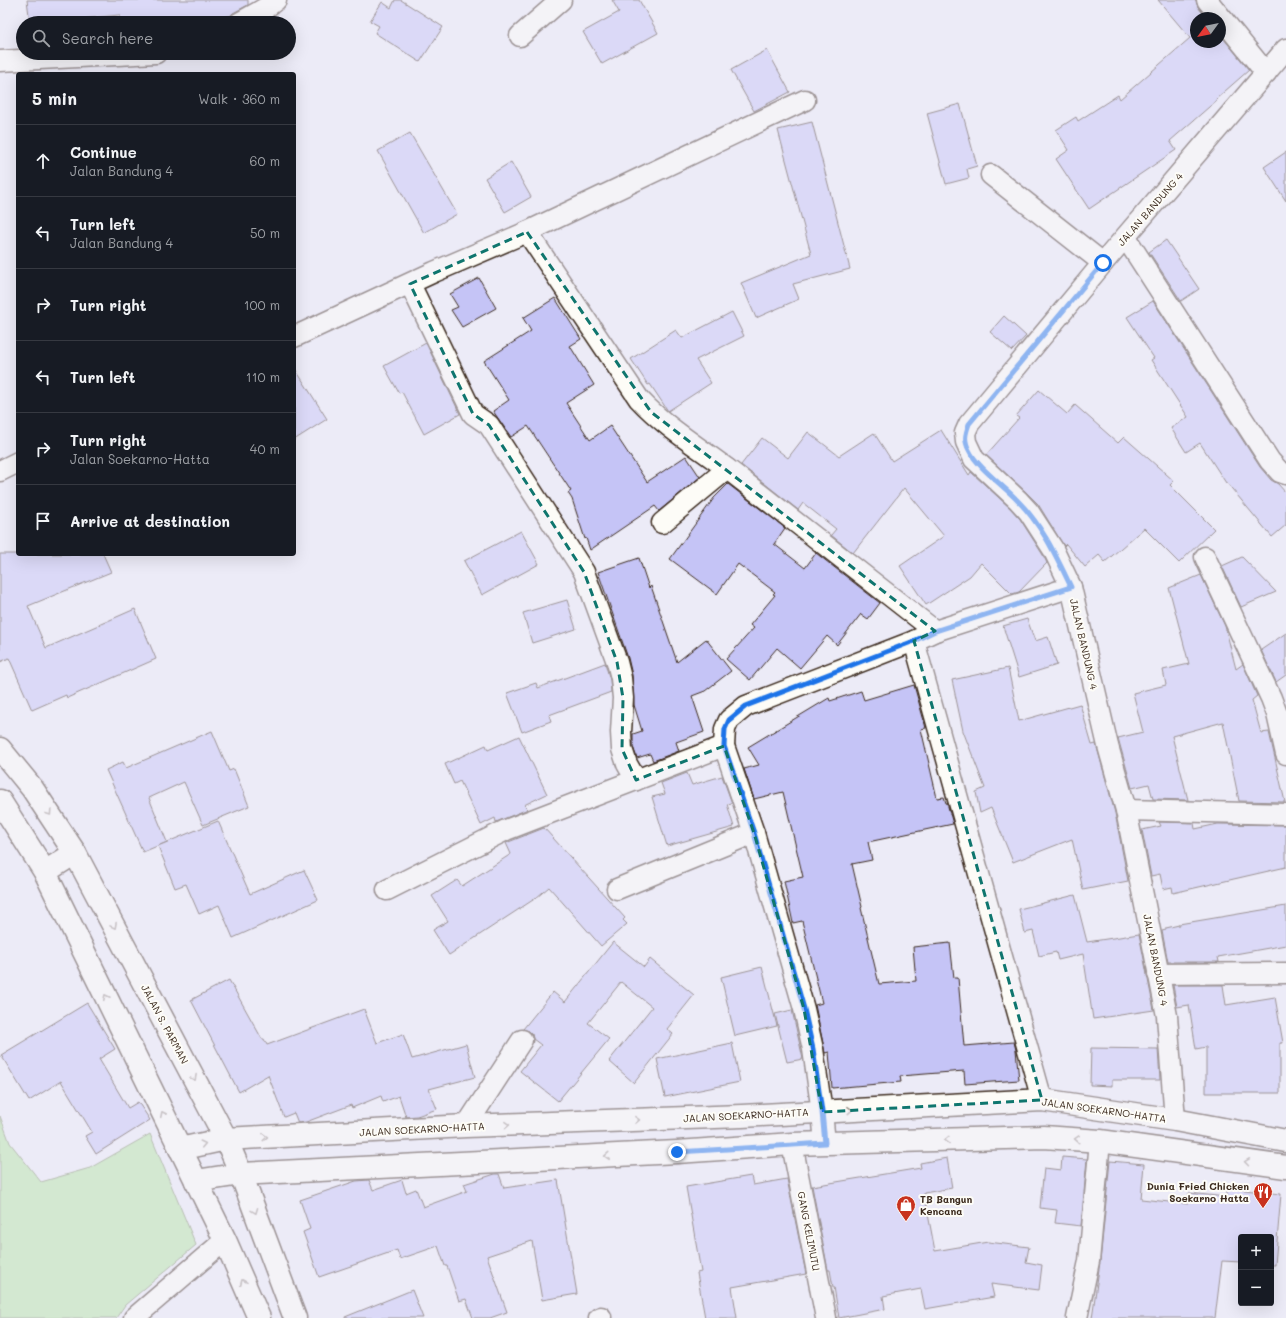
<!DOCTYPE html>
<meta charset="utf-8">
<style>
:root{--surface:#171b24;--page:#20242c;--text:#f1f3f6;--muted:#9ea1a6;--line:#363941}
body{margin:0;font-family:Mali,sans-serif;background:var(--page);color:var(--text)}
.controls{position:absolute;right:12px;bottom:12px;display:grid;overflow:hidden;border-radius:4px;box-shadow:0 4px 16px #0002}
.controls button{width:36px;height:36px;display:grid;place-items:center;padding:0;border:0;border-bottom:1px solid var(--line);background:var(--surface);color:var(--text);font:20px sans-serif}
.compass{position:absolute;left:1190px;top:12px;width:36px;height:36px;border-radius:50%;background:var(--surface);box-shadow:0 4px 16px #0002;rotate:237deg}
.stop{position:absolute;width:12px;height:12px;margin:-9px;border:3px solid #1a73e8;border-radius:50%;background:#fff}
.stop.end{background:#1a73e8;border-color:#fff;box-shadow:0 1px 4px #0008}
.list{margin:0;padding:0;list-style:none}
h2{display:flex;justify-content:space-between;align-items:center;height:52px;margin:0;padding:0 16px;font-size:17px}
h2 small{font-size:13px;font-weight:400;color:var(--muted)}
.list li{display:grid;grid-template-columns:26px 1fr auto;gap:12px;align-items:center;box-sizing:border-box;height:72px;padding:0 16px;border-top:1px solid var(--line)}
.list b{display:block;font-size:15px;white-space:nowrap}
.list p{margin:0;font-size:13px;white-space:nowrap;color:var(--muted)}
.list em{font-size:13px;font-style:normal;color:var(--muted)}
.icon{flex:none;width:22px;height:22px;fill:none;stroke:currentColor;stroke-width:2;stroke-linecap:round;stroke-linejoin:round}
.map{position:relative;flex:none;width:1286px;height:1318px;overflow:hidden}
.search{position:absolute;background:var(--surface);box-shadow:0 4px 16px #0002;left:16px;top:16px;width:280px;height:44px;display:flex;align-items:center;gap:10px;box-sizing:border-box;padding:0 14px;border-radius:22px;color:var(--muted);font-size:15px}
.panel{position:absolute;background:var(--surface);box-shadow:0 4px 16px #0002;left:16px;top:72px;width:280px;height:484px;border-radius:4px}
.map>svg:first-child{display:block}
.green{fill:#b4e4a3;stroke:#788760}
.building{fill:#c5c4f6;stroke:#3b2a1e}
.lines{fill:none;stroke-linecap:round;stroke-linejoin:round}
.minor-casing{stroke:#3b2a1e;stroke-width:23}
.secondary-casing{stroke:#3b2a1e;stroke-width:25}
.minor{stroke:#fdfcf7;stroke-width:20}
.secondary{stroke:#fdfcf7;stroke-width:22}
.oneway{stroke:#9c938a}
.route{stroke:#1a73e8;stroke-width:5}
.marked{fill:none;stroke:#0f766e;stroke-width:3;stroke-dasharray:8 5;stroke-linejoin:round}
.labels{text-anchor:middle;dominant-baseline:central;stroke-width:4;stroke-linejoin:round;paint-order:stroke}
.street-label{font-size:10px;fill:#3b2a1e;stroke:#fdfcf7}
.poi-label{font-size:10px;font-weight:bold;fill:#3b2a1e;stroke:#fdfcf7;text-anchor:end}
</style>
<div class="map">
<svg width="1286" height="1318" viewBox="0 0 1286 1318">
<rect width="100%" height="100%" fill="#ecebf7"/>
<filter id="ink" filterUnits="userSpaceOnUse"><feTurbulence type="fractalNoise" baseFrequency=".025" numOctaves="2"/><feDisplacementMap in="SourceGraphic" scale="8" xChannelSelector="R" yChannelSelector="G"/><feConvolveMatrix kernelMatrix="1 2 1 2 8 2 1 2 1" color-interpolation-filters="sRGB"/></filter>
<g filter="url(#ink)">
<!-- green -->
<path class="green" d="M 0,1116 L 10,1143 L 41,1182 L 90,1168 L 150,1134 L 196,1245 L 125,1305 L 116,1318 L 0,1318 Z"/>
<!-- building -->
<g class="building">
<path d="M 27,0 L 248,0 L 248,5 L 233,13 L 230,16 L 178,21 L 178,23 L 120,23 L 119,15 L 71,20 L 71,23 L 30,23 Z"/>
<path d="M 395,0 L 401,0 L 443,27 L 420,62 L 375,33 L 379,26 L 370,21 L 382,2 L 391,8 Z"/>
<path d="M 612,0 L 639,0 L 658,33 L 602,64 L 583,32 L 619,12 Z"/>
<path d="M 1158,0 L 1196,0 L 1198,7 L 1207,18 L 1196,18 L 1196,42 L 1220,42 L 1220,34 L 1249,70 L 1216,99 L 1217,100 L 1170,141 L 1176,150 L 1089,209 L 1056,159 L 1069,150 L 1056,130 L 1076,117 L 1078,121 L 1118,95 L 1120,99 L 1190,38 Z"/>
<path d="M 767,50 L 790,92 L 754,111 L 731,70 Z"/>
<path d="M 960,104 L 977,166 L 967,169 L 969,178 L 946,184 L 927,113 Z"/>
<path d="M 812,122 L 850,269 L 793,284 L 799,299 L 756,318 L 741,283 L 811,254 L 778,130 Z"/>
<path d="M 410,133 L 457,214 L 424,233 L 378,151 Z"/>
<path d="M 1286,152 L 1286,201 L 1264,167 Z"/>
<path d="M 511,162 L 531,197 L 505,212 L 485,178 Z"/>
<path d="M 1166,240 L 1199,289 L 1181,301 L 1149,252 Z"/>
<path d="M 479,278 L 496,308 L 462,327 L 451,310 L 458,307 L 450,294 Z"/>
<path d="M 555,298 L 581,339 L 570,346 L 594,385 L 566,403 L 590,440 L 610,426 L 647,482 L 686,456 L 700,477 L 659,511 L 655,506 L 590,550 L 586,538 L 585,539 L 572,499 L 568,493 L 571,491 L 528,426 L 511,437 L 493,411 L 509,400 L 484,361 L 531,331 L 523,318 Z"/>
<path d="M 1153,301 L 1260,467 L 1271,480 L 1278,484 L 1286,493 L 1286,525 L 1272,537 L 1227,483 L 1226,483 L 1200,443 L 1186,452 L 1171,428 L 1188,417 L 1151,360 L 1154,358 L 1127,317 Z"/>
<path d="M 732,312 L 744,336 L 696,360 L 711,383 L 668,411 L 650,384 L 648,385 L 631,359 L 676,330 L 682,338 Z"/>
<path d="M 1004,316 L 1026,336 L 1012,351 L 990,332 Z"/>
<path d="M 426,343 L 460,414 L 424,434 L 402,392 L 399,393 L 384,366 Z"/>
<path d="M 294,367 L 327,419 L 294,440 Z"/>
<path d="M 1039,390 L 1067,414 L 1075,405 L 1118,443 L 1124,437 L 1174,481 L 1170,485 L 1214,529 L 1179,563 L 1144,528 L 1105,562 L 1099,555 L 1085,567 L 1066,544 L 1064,546 L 1038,504 L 1026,492 L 986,455 L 1019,418 L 1016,416 Z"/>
<path d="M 941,430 L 969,475 L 971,472 L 1010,508 L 1020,519 L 1043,555 L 1047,563 L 1019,592 L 1012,594 L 981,563 L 970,576 L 926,605 L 900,566 L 944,536 L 904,488 L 853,553 L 831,535 L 836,529 L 803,503 L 798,510 L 741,465 L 762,438 L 788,458 L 808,432 L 839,456 L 874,433 L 892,461 Z"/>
<path d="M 728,484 L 785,528 L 774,544 L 805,568 L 816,553 L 880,603 L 868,619 L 861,614 L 837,645 L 827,636 L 800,668 L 777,648 L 750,680 L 726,659 L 754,628 L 750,625 L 775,595 L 773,594 L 775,592 L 738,564 L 717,594 L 670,559 L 714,498 Z"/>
<path d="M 521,531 L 539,564 L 482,595 L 464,561 Z"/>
<path d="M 0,554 L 103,554 L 111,572 L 28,606 L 46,648 L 135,609 L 156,659 L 67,698 L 66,695 L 32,710 L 9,658 L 0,662 Z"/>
<path d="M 1242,557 L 1276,592 L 1241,607 L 1222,566 Z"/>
<path d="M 639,558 L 649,588 L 651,586 L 677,662 L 706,639 L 731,671 L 705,691 L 692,696 L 704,732 L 676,742 L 679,751 L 653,761 L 650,754 L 637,758 L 633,747 L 633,734 L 642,731 L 634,705 L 632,675 L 628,658 L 598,572 Z"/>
<path d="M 1201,575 L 1225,626 L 1236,669 L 1243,664 L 1257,696 L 1252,700 L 1261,733 L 1269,732 L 1285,802 L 1239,801 L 1223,722 L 1172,736 L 1188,800 L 1153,799 L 1149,784 L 1132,788 L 1118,738 L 1143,732 L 1133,693 L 1166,685 L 1163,670 L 1189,664 L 1169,588 Z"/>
<path d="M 567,600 L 576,629 L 532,643 L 523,613 Z"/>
<path d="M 1027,619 L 1035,641 L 1048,637 L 1057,665 L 1019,677 L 1003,626 Z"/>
<path d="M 1286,633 L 1286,675 L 1276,682 L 1261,650 Z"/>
<path d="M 605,663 L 610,680 L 611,692 L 549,715 L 551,721 L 522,732 L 507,693 L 536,683 L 538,688 Z"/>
<path d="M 1008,668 L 1019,721 L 1080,704 L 1092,745 L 1096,744 L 1115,813 L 1128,881 L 1083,890 L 1072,839 L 1013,862 L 991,808 L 980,813 L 976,792 L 985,788 L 963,731 L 952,680 Z"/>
<path d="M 914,685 L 926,728 L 921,729 L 937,798 L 944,797 L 946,803 L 947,803 L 953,824 L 868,842 L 872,860 L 852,864 L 862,907 L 861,908 L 879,984 L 916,981 L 913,947 L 950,943 L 954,978 L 958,978 L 964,1046 L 1014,1042 L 1016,1050 L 1019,1080 L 965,1084 L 964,1071 L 900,1076 L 901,1082 L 832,1088 L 829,1052 L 825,1053 L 815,1005 L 822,1003 L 802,921 L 793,923 L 784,881 L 803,877 L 783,792 L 754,799 L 744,769 L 759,765 L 748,747 L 829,698 L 830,701 L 861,691 L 864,700 Z"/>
<path d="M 212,731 L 229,771 L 234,769 L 249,806 L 203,825 L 184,782 L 149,798 L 167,842 L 143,852 L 106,770 L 123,762 L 126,768 Z"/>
<path d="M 519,736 L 547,794 L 524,805 L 528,809 L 496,822 L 495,818 L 481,825 L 460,781 L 454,784 L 445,764 L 486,745 L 488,750 Z"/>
<path d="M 687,773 L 692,785 L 722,776 L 732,803 L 727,804 L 734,827 L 667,846 L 652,797 L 665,794 L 661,783 Z"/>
<path d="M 218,821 L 250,894 L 304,870 L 318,900 L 233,938 L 219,905 L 199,914 L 186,884 L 175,888 L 158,846 Z"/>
<path d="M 1159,822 L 1194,823 L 1195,829 L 1218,824 L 1286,825 L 1286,867 L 1173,893 L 1172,887 L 1163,889 L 1160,874 L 1151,876 L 1142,830 L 1161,826 Z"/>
<path d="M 544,828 L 625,918 L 623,920 L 627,924 L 601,946 L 549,887 L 536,898 L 449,955 L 433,930 L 448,921 L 432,896 L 457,880 L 462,886 L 511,854 L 506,843 Z"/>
<path d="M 1075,895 L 1087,942 L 1139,934 L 1154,1010 L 1093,1019 L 1083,954 L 1058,960 L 1056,952 L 1039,956 L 1033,931 L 1025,933 L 1019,909 Z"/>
<path d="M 1286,906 L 1286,945 L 1218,957 L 1219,962 L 1168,962 L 1162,931 L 1166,930 L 1166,928 L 1179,925 L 1179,924 Z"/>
<path d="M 613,942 L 644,967 L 650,959 L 694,995 L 667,1029 L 673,1034 L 634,1083 L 609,1061 L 652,1007 L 621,982 L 588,1023 L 609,1039 L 558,1101 L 520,1071 L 541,1045 L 533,1039 L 532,1034 L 529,1031 L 523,1029 L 553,992 L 565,1002 Z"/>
<path d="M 762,967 L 777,1026 L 735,1036 L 721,977 Z"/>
<path d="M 229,980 L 262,1039 L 264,1039 L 267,1045 L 364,1009 L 377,1043 L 403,1034 L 412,1059 L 466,1044 L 475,1077 L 429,1089 L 437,1109 L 417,1116 L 406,1117 L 399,1096 L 383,1102 L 381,1096 L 352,1108 L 351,1105 L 306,1122 L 298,1123 L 294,1113 L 284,1117 L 268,1075 L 239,1092 L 191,1000 Z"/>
<path d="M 1173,985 L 1223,985 L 1226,1005 L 1275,997 L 1283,1043 L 1280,1043 L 1280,1093 L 1206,1093 L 1206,1047 L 1196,1049 L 1189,1005 L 1177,1007 Z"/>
<path d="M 87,1003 L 115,1049 L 99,1059 L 128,1108 L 138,1102 L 150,1120 L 96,1154 L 85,1136 L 92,1132 L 61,1081 L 29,1101 L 1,1055 Z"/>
<path d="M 792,1010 L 803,1059 L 787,1062 L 775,1014 Z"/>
<path d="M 732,1043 L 740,1082 L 665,1097 L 657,1059 Z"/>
<path d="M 1091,1048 L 1158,1049 L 1160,1080 L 1112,1080 L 1112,1086 L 1090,1085 Z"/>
<path d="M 1062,1157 L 1087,1159 L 1081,1226 L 1055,1223 L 1057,1210 L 1040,1208 L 1044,1168 L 1061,1170 Z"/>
<path d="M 947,1158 L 952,1188 L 924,1193 L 935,1251 L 988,1242 L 1029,1247 L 1026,1262 L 1042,1265 L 1039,1290 L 991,1284 L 994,1297 L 925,1309 L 921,1289 L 883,1296 L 885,1309 L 839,1318 L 834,1287 L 833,1287 L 830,1270 L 828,1270 L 812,1186 L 921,1168 L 920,1163 Z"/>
<path d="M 1110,1161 L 1144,1164 L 1141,1199 L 1188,1204 L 1189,1193 L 1226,1197 L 1226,1188 L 1281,1194 L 1275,1265 L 1271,1265 L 1271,1237 L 1241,1237 L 1241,1262 L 1222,1261 L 1215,1318 L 1092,1318 L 1100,1262 Z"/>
<path d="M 495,1174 L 499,1174 L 504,1188 L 558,1180 L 577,1294 L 542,1300 L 532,1241 L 487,1256 L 507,1312 L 490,1318 L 473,1318 L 466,1299 L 459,1301 L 447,1266 L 445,1266 L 438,1246 L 400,1259 L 397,1250 L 319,1277 L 303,1232 L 310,1229 L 300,1200 L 356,1181 L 369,1180 L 373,1190 L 402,1180 L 406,1193 L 416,1189 L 423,1207 L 467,1191 L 464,1184 Z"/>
<path d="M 751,1176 L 753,1185 L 787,1179 L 806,1274 L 732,1287 L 737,1318 L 705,1318 L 697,1273 L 701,1272 L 686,1187 Z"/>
<path d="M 412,1290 L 423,1318 L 345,1318 L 345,1317 Z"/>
</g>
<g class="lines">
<defs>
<g id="minor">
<path d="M 1207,0 L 1266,73"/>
<path d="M 239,23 L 267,7 L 276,0"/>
<path d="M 520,36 L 561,0"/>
<path d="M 0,61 L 156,53"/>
<path d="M 991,175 L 1103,263"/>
<path d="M 527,232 L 805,100"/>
<path d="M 1126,238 L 1270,461 L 1280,472 L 1286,474"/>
<path d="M 410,284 L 473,414 L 489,425 L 584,572 L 617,662 L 621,678 L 623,698 L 621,732 L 622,749 L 627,764 L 636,780"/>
<path d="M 294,337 L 434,272 L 527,232 L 639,399 C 667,429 702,449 734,474 C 801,527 868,579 935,631"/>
<path d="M 0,471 L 18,462"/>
<path d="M 662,523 L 727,469"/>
<path d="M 1205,557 L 1271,698 L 1277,714 L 1286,754"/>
<path d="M 914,641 L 1042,1100"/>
<path d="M 1126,810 L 1286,814"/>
<path d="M 617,889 L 754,833"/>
<path d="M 387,890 L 506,830 L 724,746"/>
<path d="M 1158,974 L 1286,973"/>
<path d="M 1175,1120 L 1167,1016 L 1126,810 L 1108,746 L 1071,587 L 1053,549 L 1029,512 L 1018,500 L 974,459 L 966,442 L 965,433 L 969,424 L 1103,263 L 1286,49"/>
<path d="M 466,1126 L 522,1040"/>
<path d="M 825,1143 L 822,1112 L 813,1049 L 804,1009 L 754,833 L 724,746 L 725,729 L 729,720 L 746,706 L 914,641 L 935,631 L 1071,587"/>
<path d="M 792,1144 L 826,1318"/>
<path d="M 134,1318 L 225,1240"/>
<path d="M 599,1318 L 601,1317"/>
<path d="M 1077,1318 L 1089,1261 L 1100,1141"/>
</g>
<g id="secondary">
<path d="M 0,749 L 32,788 L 75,853 L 226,1139 L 241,1174 L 295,1318"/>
<path d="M 0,801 L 45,872 L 225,1240 L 259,1318"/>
<path d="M 45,872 L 75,853"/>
<path d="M 180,1149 L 226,1139 L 466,1126 L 742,1116 L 1042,1100 L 1175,1120 L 1286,1141"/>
<path d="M 196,1181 L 241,1174 L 677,1152 L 792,1144 L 1044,1137 L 1100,1141 L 1286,1167"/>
</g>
</defs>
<!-- minor casing -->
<use href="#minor" class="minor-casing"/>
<!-- secondary casing -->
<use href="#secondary" class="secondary-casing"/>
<!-- minor -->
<use href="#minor" class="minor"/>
<!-- secondary -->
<use href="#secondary" class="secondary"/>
</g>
<!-- one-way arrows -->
<defs><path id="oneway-chevron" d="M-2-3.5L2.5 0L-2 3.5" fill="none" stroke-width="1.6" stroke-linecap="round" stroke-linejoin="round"/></defs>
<g class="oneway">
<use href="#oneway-chevron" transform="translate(49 813) rotate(56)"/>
<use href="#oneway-chevron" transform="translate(114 926) rotate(62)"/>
<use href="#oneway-chevron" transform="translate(106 997) rotate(-116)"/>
<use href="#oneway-chevron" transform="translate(194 1078) rotate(62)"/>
<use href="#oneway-chevron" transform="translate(850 1110) rotate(-3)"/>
<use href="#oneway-chevron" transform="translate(163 1114) rotate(-116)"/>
<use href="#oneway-chevron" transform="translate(637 1120) rotate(-2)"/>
<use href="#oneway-chevron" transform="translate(507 1125) rotate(-2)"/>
<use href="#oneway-chevron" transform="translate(265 1137) rotate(-3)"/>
<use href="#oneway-chevron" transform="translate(1077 1139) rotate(-176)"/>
<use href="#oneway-chevron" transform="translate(947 1140) rotate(178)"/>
<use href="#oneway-chevron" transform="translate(203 1144) rotate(-13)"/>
<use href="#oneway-chevron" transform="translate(607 1156) rotate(177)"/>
<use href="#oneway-chevron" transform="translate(1247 1162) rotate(-172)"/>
<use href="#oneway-chevron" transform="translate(255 1211) rotate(69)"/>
<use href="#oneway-chevron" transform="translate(243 1282) rotate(-114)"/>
</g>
</g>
<g class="lines" filter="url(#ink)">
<!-- route -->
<path class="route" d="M 677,1152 L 825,1143 L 822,1112 L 813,1049 L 804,1009 L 754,833 L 724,746 L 725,729 L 729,720 L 746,706 L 914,641 L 935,631 L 1071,587 C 1056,556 1042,525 1018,501 C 1005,487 977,467 969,450 C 964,440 965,435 969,424 L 1103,263"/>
</g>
<!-- marked area -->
<path d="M0 0H1286V1318H0ZM 527,232 L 651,412 L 935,631 L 914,641 L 1042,1100 L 822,1112 L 804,1009 L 754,833 L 724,746 L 636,780 L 622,749 L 623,698 L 617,662 L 584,572 L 489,425 L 473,414 L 410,284 Z" fill="#ecebf7" fill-opacity=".55" fill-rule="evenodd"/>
<path class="marked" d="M 527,232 L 651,412 L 935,631 L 914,641 L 1042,1100 L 822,1112 L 804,1009 L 754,833 L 724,746 L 636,780 L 622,749 L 623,698 L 617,662 L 584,572 L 489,425 L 473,414 L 410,284 Z"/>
<!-- icons -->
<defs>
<symbol id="restaurant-pin" viewBox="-11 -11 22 30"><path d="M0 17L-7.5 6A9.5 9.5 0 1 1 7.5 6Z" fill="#c8321e" stroke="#fdfcf7"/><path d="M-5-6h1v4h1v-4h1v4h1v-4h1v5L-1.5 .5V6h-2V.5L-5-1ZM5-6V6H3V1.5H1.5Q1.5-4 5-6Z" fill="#fff"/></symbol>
<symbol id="shop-pin" viewBox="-11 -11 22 30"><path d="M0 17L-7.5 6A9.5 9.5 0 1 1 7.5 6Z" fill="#c8321e" stroke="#fdfcf7"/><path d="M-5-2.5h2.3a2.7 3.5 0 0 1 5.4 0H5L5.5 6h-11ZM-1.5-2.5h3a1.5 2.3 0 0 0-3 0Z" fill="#fff"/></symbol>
</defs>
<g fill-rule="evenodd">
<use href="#restaurant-pin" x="1252" y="1181" width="22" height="30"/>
<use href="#shop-pin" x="895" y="1194" width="22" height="30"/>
</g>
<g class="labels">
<!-- street labels -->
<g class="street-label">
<text transform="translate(1150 209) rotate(-49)">JALAN BANDUNG 4</text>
<text transform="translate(1084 644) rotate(77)">JALAN BANDUNG 4</text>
<text transform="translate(1156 960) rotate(79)">JALAN BANDUNG 4</text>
<text transform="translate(165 1024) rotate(62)">JALAN S. PARMAN</text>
<text transform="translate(1104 1110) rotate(8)">JALAN SOEKARNO-HATTA</text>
<text transform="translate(746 1115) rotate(-3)">JALAN SOEKARNO-HATTA</text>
<text transform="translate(422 1129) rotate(-3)">JALAN SOEKARNO-HATTA</text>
<text transform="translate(809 1231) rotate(79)">GANG KELIMUTU</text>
</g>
<!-- poi labels -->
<g class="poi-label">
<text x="1249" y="1186">Dunia Fried Chicken<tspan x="1249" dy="12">Soekarno Hatta</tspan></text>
<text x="920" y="1199" text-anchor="start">TB Bangun<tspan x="920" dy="12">Kencana</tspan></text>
</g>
</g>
</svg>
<div class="controls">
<button>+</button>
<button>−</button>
</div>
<svg class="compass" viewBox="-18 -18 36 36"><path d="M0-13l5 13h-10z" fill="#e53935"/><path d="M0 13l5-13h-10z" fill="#9ea1a6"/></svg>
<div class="stop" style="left:1103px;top:263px"></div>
<div class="stop end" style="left:677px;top:1152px"></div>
<div class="search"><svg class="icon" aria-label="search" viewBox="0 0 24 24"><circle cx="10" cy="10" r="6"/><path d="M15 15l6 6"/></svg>Search here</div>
<section class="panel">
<h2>5 min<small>Walk · 360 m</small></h2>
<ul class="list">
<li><svg class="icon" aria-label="ahead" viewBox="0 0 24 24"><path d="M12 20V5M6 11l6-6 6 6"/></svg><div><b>Continue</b><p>Jalan Bandung 4</p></div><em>60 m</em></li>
<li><svg class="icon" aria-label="left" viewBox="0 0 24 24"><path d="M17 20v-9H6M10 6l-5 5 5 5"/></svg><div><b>Turn left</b><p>Jalan Bandung 4</p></div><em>50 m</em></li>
<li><svg class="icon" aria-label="right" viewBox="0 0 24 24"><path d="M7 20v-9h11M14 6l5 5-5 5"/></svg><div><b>Turn right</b></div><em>100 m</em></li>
<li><svg class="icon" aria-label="left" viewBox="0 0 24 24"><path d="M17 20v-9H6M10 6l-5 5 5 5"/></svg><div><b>Turn left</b></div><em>110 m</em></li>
<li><svg class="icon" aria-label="right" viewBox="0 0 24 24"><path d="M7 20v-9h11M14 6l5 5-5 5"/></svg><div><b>Turn right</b><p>Jalan Soekarno-Hatta</p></div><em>40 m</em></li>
<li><svg class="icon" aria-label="arrive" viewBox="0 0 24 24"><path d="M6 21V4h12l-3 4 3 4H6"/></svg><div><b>Arrive at destination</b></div></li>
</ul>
</section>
</div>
